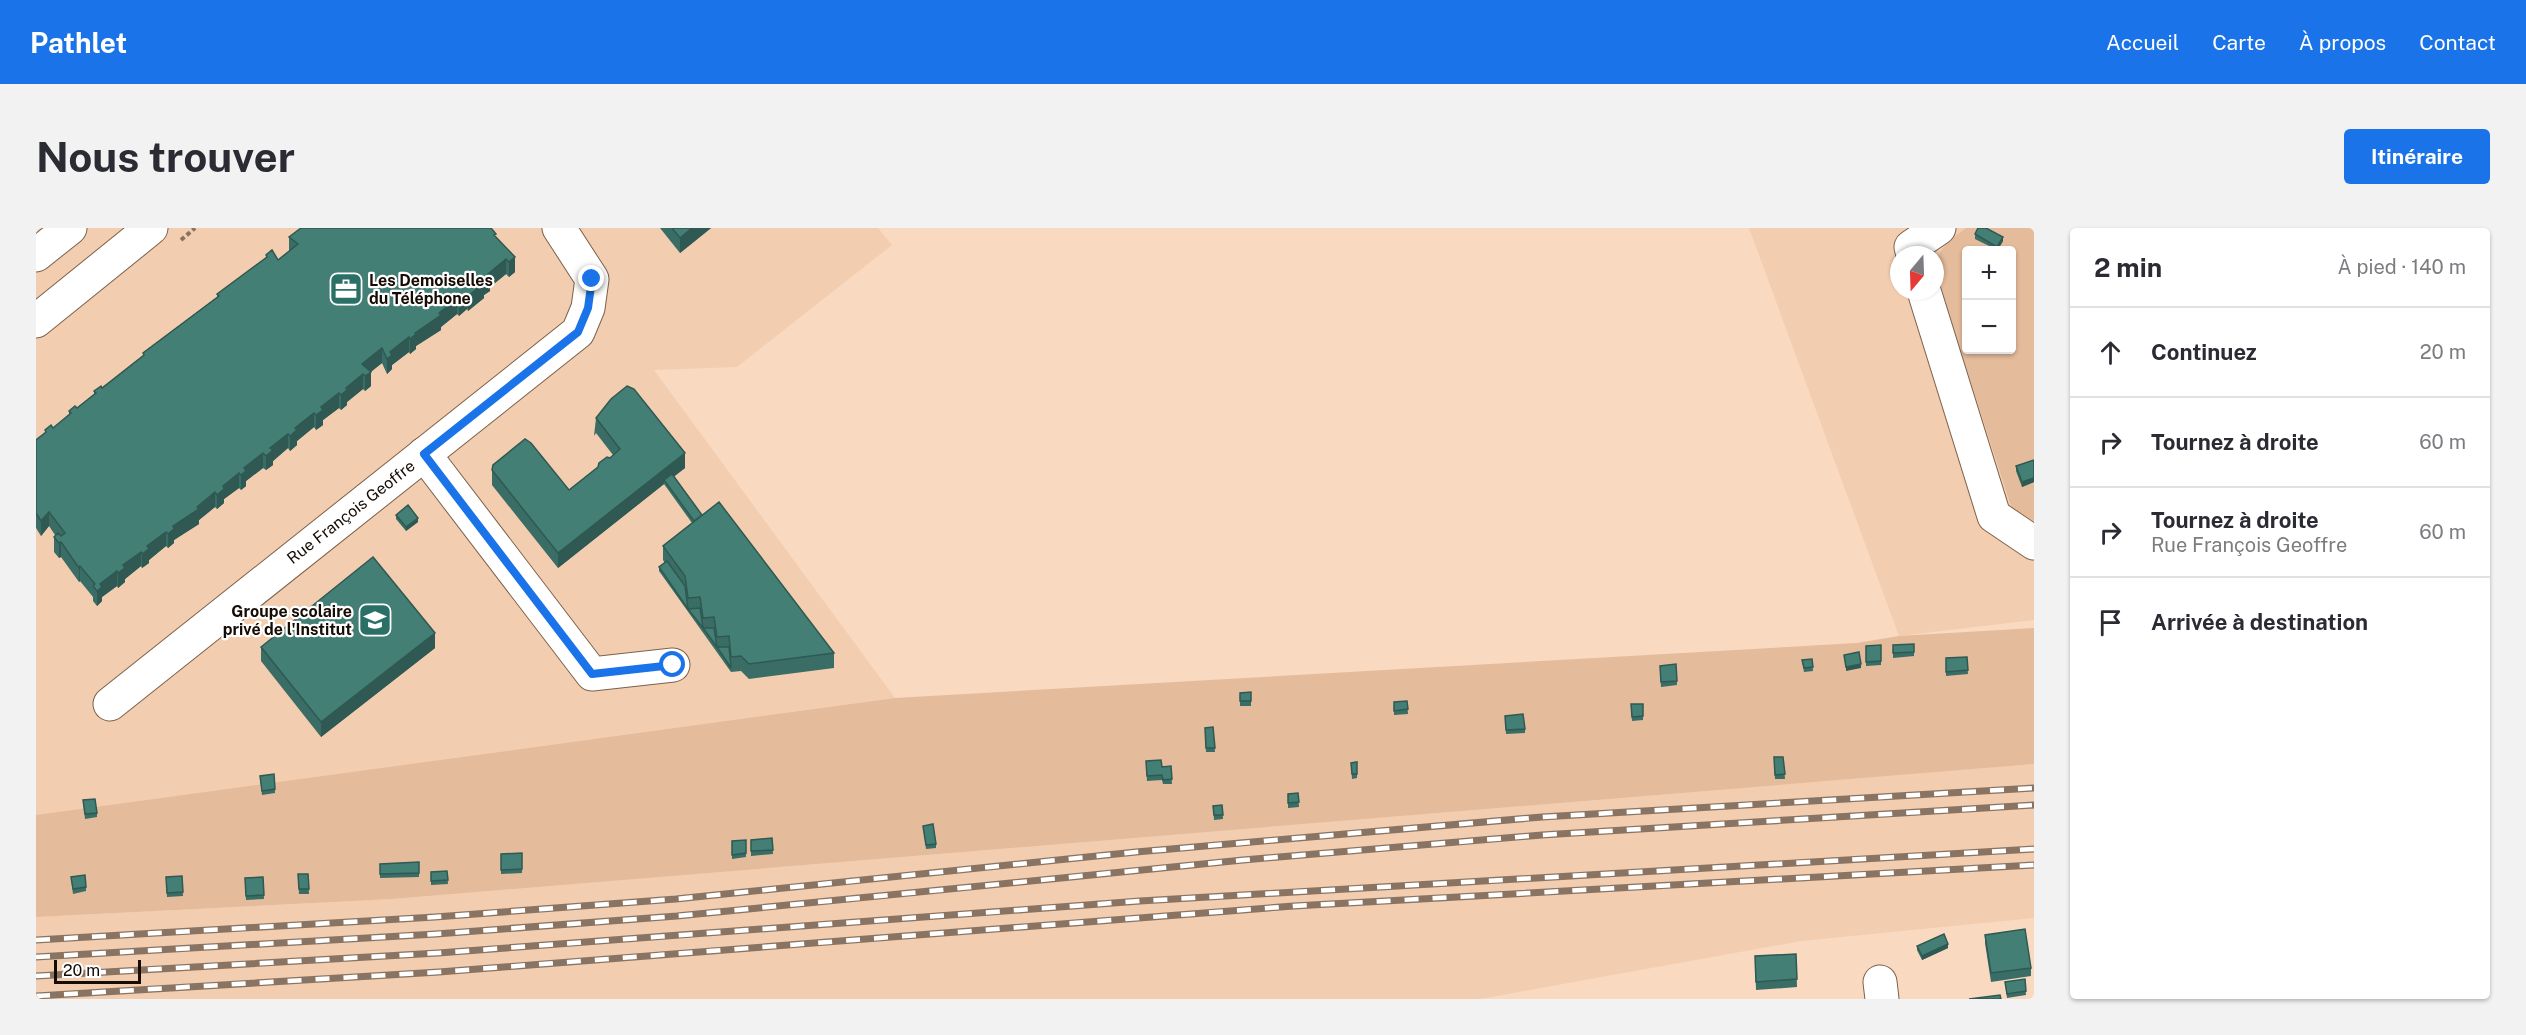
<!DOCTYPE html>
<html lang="fr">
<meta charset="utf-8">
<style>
:root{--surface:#fff;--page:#f2f2f3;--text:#2b2b33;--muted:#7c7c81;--line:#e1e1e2;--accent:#1a73e8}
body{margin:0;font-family:"Public Sans",sans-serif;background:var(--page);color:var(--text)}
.controls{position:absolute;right:18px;top:18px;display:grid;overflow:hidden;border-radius:6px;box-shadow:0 2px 4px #0004}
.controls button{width:54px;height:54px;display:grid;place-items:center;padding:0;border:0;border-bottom:2px solid var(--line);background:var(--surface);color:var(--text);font:30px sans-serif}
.compass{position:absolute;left:1854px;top:18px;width:54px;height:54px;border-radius:50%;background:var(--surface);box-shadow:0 2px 4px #0004;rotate:199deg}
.scale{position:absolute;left:18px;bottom:15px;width:87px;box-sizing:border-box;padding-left:6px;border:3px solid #160c04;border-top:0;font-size:16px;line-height:21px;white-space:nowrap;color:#160c04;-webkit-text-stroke:4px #fff;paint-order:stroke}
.stop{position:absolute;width:18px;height:18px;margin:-14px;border:4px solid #1a73e8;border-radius:50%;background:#fff}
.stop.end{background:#1a73e8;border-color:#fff;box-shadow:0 2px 6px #0008}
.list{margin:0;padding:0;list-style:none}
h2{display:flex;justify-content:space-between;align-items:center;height:78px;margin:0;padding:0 24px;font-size:26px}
h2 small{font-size:20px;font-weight:400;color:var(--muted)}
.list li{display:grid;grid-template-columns:39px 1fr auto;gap:18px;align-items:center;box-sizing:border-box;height:90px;padding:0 24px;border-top:2px solid var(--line)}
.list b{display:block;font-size:22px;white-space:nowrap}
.list p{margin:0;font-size:20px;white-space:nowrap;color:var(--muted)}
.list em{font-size:20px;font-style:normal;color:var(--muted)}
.icon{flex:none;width:33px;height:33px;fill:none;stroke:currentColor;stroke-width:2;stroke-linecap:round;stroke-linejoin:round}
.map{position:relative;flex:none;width:1998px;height:771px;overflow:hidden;border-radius:6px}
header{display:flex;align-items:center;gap:36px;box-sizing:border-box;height:84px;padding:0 30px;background:var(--accent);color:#fff}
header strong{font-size:28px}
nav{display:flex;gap:33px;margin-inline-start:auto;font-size:21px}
.intro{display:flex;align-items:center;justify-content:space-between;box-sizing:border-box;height:144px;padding:0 36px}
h1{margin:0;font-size:42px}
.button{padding:15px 27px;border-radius:6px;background:var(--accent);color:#fff;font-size:21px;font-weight:700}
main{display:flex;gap:36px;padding:0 36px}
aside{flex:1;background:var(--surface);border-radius:6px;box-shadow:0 2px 4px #0004}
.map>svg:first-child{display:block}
.built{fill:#f3cdaf;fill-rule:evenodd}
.green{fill:#e4bb9b;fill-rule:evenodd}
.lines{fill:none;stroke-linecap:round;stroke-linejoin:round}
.minor-casing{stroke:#7c614b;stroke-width:35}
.major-casing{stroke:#7c614b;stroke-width:35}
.path{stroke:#887362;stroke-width:4;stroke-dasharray:4.5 3;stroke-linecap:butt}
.minor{stroke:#fff;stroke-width:33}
.major{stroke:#fff;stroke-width:33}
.rail-casing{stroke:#897463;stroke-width:7}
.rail{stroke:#fff;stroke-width:4.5;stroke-dasharray:14;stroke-linecap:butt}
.wall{fill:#3a6d65}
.shaded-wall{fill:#2f5952}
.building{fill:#437f75;stroke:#2f5952;stroke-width:1.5}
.route{stroke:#1a73e8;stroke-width:8}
.labels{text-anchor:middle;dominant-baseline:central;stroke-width:4.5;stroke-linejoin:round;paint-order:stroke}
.poi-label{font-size:16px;font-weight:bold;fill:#160c04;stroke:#fff;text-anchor:start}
.street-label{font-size:16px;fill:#160c04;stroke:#fff}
</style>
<header>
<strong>Pathlet</strong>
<nav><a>Accueil</a><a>Carte</a><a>À propos</a><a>Contact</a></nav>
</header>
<div class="intro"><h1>Nous trouver</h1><a class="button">Itinéraire</a></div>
<main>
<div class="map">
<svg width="1998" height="771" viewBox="0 0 1998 771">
<rect width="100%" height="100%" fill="#f9d9c0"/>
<!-- built -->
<g class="built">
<path d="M 0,0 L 842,0 L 856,17 L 701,139 L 618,142 L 859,470 L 0,587 Z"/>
<path d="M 1713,0 L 1998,0 L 1998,392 L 1863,408 ZM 1930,22 L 1976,22 L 1976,122 L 1930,122 ZM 1863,27 L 1899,27 L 1899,63 L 1863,63 Z"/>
<path d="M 1998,536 L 1998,690 L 1765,713 L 1444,771 L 0,771 L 0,689 L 356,671 Z"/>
</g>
<!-- green -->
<g class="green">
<path d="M 1930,0 L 1998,0 L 1998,301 L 1976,281 L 1899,44 C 1899,22 1914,12 1930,0 ZM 1930,22 L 1976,22 L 1976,122 L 1930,122 Z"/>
<path d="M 1998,400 L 1998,536 L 356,671 L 0,689 L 0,587 L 859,470 L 1821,415 L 1863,408 Z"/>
</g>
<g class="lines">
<defs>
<g id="minor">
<path d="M 1877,27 L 1875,19 L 1903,0"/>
<path d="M 1888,63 L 1958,288 L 1998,315"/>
<path d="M 388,226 L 556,446 L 637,437"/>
<path d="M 74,476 L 542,104 L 552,80 L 556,51 L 523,0"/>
<path d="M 1844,754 L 1846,771"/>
</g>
<g id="major">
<path d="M 0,27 L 34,0"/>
<path d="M 0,93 L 115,0"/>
</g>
</defs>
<!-- minor casing -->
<use href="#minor" class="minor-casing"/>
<!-- major casing -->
<use href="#major" class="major-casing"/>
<!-- path -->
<path class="path" d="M 145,12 L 159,0"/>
<!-- minor -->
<use href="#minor" class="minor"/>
<!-- major -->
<use href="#major" class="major"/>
<defs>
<g id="rail">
<path d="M 0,712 L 399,689 L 640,671 L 1100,624 L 1506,589 L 1998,560"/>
<path d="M 0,729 L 400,706 L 641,688 L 1207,632 L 1506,607 L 1998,577"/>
<path d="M 0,748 L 402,725 L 1104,673 L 1998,621"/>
<path d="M 0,768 L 403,744 L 1258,678 L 1998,637"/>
</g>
</defs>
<!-- rail casing -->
<use href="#rail" class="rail-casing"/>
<!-- rail -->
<use href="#rail" class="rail"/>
</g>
<!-- wall -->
<g class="wall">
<path d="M 624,0 L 675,0 L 644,25 Z"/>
<path d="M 1939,6 L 1967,13 L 1962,22 L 1961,22 L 1939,11 Z"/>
<path d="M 253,9 L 460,9 L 479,44 L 473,49 L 470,46 L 454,59 L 454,63 L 448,67 L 448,70 L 432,83 L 431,81 L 423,88 L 421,86 L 405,99 L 405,102 L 380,118 L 380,121 L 374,126 L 373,124 L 356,137 L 356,141 L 351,146 L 346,135 L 335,144 L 335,158 L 329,163 L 327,161 L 311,174 L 311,177 L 305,182 L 303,180 L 287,192 L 287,197 L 280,202 L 278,199 L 261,213 L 261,217 L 254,223 L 252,220 L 237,233 L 237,237 L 230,242 L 227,240 L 210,253 L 210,258 L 205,262 L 203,260 L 188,271 L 188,275 L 181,281 L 179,279 L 163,292 L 163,296 L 138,312 L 138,315 L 132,320 L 130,318 L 113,332 L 113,335 L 106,340 L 105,338 L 89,351 L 89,354 L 82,360 L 81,358 L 66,369 L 66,373 L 61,378 L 57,373 L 57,369 L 44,353 L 43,354 L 25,329 L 23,330 L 18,324 L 18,309 L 19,307 L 13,298 L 5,308 L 0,300 L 0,212 L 9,206 L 9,202 L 17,200 L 33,187 L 33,183 L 41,180 L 58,166 L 58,163 L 66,160 L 107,128 L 107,125 L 181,69 L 181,66 L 230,30 L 230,27 L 242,32 L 253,23 Z"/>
<path d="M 560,190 L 649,240 L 638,248 L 666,287 L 798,425 L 798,440 L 713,451 L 705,443 L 695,444 L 623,343 L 623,339 L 629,335 L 627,332 L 627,318 L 656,295 L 628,256 L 522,340 L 456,257 L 456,242 L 533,262 L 577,227 L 560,205 L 558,208 Z"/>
<path d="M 1998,232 L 1998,254 L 1986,259 L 1980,243 L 1980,238 Z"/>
<path d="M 360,287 L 382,294 L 370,303 L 360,291 Z"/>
<path d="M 1878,416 L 1878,428 L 1857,430 L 1857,417 Z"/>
<path d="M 1845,417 L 1845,437 L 1830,438 L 1830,418 Z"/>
<path d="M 225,419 L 399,420 L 285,509 L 225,433 Z"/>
<path d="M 1931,429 L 1932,446 L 1910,448 L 1910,430 Z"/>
<path d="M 1776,431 L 1777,443 L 1768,444 L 1766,432 Z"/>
<path d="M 1640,436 L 1641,457 L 1625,459 L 1624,438 Z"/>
<path d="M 1215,464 L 1215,478 L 1204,478 L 1204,465 Z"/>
<path d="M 1371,473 L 1372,486 L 1358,487 L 1358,474 Z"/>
<path d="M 1595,476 L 1607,476 L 1607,492 L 1596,493 Z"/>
<path d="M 1469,488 L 1489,501 L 1489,505 L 1470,506 Z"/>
<path d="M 1177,499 L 1179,524 L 1170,524 L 1169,500 Z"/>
<path d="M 1738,529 L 1747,529 L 1749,551 L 1739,551 Z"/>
<path d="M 1110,533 L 1126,539 L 1135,538 L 1136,556 L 1127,556 L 1126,552 L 1111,553 Z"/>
<path d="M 1321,534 L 1321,550 L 1316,551 L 1315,535 Z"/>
<path d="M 224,548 L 239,561 L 239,565 L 226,567 Z"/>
<path d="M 1262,565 L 1263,579 L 1252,580 L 1252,566 Z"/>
<path d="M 47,572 L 61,585 L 61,589 L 49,591 Z"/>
<path d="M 1186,577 L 1187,591 L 1178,592 L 1177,578 Z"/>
<path d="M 887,598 L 900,616 L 900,620 L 890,621 Z"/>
<path d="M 736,610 L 737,626 L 715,628 L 715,612 Z"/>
<path d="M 710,612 L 710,629 L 696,631 L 696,613 Z"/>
<path d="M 486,625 L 486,645 L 465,646 L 465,626 Z"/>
<path d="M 383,634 L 383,649 L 344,650 L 344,636 Z"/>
<path d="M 411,643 L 412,656 L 395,657 L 395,644 Z"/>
<path d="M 262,646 L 272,646 L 273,666 L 263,666 Z"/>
<path d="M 146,648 L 147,668 L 131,669 L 130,649 Z"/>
<path d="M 35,649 L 50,659 L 50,663 L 37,666 Z"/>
<path d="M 227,649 L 228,671 L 210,672 L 209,650 Z"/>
<path d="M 1949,707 L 1995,740 L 1995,748 L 1955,754 L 1949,715 Z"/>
<path d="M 1881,718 L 1912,720 L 1886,732 L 1881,722 Z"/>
<path d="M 1760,726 L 1761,759 L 1720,762 L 1719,728 Z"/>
<path d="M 1989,751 L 1990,767 L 1971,770 L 1969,754 Z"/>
</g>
<!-- shaded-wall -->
<g class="shaded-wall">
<path d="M 656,0 L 675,0 L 644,25 L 644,10 Z"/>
<path d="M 1967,9 L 1967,13 L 1961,22 L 1961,19 Z"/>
<path d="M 479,29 L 479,44 L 473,49 L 473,34 Z"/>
<path d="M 470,31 L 470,46 L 454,59 L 454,63 L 448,67 L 448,70 L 432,83 L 432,68 L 447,53 L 452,46 Z"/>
<path d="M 431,67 L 431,81 L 423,88 L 423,73 Z"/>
<path d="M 421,71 L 421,86 L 405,99 L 405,102 L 380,118 L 380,121 L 374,126 L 374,111 L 379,105 Z"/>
<path d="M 373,109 L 373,124 L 356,137 L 356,141 L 351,146 L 351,131 L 354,124 Z"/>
<path d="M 346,120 L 346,135 L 329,148 L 327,146 L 327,161 L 311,174 L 311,177 L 305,182 L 305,167 L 310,160 L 326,136 Z"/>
<path d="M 335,144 L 335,158 L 329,163 L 329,148 Z"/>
<path d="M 303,165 L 303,180 L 287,192 L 287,197 L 280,202 L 280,187 L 285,179 Z"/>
<path d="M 278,185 L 278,199 L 261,213 L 261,217 L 254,223 L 254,208 L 259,200 Z"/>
<path d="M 252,206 L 252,220 L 237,233 L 237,237 L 230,242 L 230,228 L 234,220 Z"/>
<path d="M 227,225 L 227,240 L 210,253 L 210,258 L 205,262 L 205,247 L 208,240 Z"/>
<path d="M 649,225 L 649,240 L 630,255 L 628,252 L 628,256 L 522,340 L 522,325 Z"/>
<path d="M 203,245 L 203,260 L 188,271 L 188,275 L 181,281 L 181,267 L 187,258 Z"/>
<path d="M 1998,250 L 1998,254 L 1986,259 L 1986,254 Z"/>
<path d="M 179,264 L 179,279 L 163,292 L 163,296 L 138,312 L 138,315 L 132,320 L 132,306 L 137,298 Z"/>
<path d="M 13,284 L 13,298 L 5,308 L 5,293 Z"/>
<path d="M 382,290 L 382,294 L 370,303 L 370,299 Z"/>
<path d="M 130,304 L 130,318 L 113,332 L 113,335 L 106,340 L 106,326 L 111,318 Z"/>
<path d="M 25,314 L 25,329 L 23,330 L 23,315 Z"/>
<path d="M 105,324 L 105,338 L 89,351 L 89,354 L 82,360 L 82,345 L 87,337 Z"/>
<path d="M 44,338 L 44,353 L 43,354 L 43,340 Z"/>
<path d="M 81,343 L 81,358 L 66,369 L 66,373 L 61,378 L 61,363 L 64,356 Z"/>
<path d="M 399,405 L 399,420 L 285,509 L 285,494 Z"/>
<path d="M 1825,436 L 1825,440 L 1810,443 L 1810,439 Z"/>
<path d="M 1912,716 L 1912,720 L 1886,732 L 1886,728 Z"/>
</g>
<!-- building -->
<g class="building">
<path d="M 265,0 L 455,0 L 460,6 L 458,7 L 479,29 L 473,34 L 470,31 L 452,46 L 454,48 L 447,53 L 448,55 L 432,68 L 431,67 L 423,73 L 421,71 L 403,85 L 405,87 L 379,105 L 380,106 L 374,111 L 373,109 L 354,124 L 356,127 L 351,131 L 346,120 L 326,136 L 335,144 L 329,148 L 327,146 L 310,160 L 311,162 L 305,167 L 303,165 L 285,179 L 287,182 L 280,187 L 278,185 L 259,200 L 261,202 L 254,208 L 252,206 L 234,220 L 237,222 L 230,228 L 227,225 L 208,240 L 210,243 L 205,247 L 203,245 L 187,258 L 188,261 L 181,267 L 179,264 L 161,279 L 163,281 L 137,298 L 138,301 L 132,306 L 130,304 L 111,318 L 113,321 L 106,326 L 105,324 L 87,337 L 89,340 L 82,345 L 81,343 L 64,356 L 66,359 L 61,363 L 57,358 L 59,356 L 44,338 L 43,340 L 25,314 L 23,315 L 18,309 L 22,305 L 25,308 L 29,305 L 13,284 L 5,293 L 0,285 L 0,212 L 10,204 L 9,202 L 15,197 L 17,200 L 35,185 L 33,183 L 39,178 L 41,180 L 60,165 L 58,163 L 65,158 L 66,160 L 108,127 L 107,125 L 183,68 L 181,66 L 231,29 L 230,27 L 236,22 L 242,32 L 262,16 L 253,9 Z"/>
<path d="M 636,0 L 656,0 L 644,10 Z"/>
<path d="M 1942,0 L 1950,0 L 1967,9 L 1961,19 L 1939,6 Z"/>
<path d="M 591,158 L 598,161 L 649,225 L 522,325 L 456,242 L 457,237 L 489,211 L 495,215 L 533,262 L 562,239 L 563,235 L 571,229 L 574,230 L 584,221 L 560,190 L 575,171 Z"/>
<path d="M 1998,232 L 1998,250 L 1986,254 L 1980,238 Z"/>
<path d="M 636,246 L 666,287 L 658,293 L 628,252 Z"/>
<path d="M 683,274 L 798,425 L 713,436 L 705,428 L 695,429 L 693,408 L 681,409 L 678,389 L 667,390 L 664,369 L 652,370 L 649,348 L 627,318 Z"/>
<path d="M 372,277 L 382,290 L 370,299 L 360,287 Z"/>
<path d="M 337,329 L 399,405 L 285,494 L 225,419 Z"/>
<path d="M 631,333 L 649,358 L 652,381 L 623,339 Z"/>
<path d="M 664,380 L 667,400 L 652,381 Z"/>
<path d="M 667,400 L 678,400 L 681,419 Z"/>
<path d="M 1878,416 L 1878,424 L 1857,425 L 1857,417 Z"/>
<path d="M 1845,417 L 1845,433 L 1830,434 L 1830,418 Z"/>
<path d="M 681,419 L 693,419 L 695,440 Z"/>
<path d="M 1823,424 L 1825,436 L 1810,439 L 1808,427 Z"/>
<path d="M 1931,429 L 1932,442 L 1910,444 L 1910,430 Z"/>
<path d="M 1776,431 L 1777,439 L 1768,440 L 1766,432 Z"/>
<path d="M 1640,436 L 1641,453 L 1625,454 L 1624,438 Z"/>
<path d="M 1215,464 L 1215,473 L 1204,473 L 1204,465 Z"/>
<path d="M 1371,473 L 1372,481 L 1358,483 L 1358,474 Z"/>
<path d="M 1595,476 L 1607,476 L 1607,488 L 1596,489 Z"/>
<path d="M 1487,486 L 1489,501 L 1470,502 L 1469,488 Z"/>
<path d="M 1177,499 L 1179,520 L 1170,520 L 1169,500 Z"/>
<path d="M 1738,529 L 1747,529 L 1749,546 L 1739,547 Z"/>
<path d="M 1125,532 L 1126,539 L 1135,538 L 1136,551 L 1127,552 L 1126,547 L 1111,548 L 1110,533 Z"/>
<path d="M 1321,534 L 1321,546 L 1316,546 L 1315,535 Z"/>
<path d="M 238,546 L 239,561 L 226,563 L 224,548 Z"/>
<path d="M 1262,565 L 1263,574 L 1252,575 L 1252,566 Z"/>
<path d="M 59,571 L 61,585 L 49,586 L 47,572 Z"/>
<path d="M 1186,577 L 1187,587 L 1178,587 L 1177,578 Z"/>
<path d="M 897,596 L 900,616 L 890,617 L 887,598 Z"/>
<path d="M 736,610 L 737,622 L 715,623 L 715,612 Z"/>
<path d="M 710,612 L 710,625 L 696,627 L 696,613 Z"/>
<path d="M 486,625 L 486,641 L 465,642 L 465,626 Z"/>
<path d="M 383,634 L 383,645 L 344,646 L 344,636 Z"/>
<path d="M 411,643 L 412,652 L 395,653 L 395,644 Z"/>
<path d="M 262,646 L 272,646 L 273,661 L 263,661 Z"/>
<path d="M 49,647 L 50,659 L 37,661 L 35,649 Z"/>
<path d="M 146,648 L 147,664 L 131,665 L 130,649 Z"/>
<path d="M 227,649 L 228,667 L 210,668 L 209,650 Z"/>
<path d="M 1989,701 L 1995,740 L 1955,745 L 1949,707 Z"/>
<path d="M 1908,706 L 1912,716 L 1886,728 L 1881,718 Z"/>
<path d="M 1760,726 L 1761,751 L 1720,754 L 1719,728 Z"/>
<path d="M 1989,751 L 1990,763 L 1971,766 L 1969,754 Z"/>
<path d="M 1964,767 L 1965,771 L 1933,771 Z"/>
</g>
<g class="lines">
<!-- route -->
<path class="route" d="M 556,51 L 552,80 L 542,104 L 388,226 L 556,446 L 637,437"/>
</g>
<!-- icons -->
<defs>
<symbol id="office-square" viewBox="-11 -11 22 22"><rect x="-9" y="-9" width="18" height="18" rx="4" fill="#2a7066" stroke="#fff"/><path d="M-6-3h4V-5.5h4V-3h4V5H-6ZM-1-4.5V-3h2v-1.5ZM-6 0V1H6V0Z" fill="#fff"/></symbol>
<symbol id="school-square" viewBox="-11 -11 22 22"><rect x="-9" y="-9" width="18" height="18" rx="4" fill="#2a7066" stroke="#fff"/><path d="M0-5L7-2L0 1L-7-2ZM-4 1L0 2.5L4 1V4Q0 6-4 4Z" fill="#fff"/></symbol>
</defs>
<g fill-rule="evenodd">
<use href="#office-square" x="291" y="42" width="38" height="38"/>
<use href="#school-square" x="320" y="373" width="38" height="38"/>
</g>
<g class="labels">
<!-- poi labels -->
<g class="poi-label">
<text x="333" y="52">Les Demoiselles<tspan x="333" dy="18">du Téléphone</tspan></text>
<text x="316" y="383" text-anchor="end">Groupe scolaire<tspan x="316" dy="18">privé de l'Institut</tspan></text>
</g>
<!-- street labels -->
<g class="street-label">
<text transform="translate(315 284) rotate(-38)">Rue François Geoffre</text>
</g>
</g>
</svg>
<div class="controls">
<button>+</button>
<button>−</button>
</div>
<svg class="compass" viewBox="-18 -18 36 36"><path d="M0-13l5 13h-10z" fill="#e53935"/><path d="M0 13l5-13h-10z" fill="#7c7c81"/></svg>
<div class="scale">20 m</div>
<div class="stop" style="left:637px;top:437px"></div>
<div class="stop end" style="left:556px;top:51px"></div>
</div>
<aside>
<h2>2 min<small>À pied · 140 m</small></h2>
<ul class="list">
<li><svg class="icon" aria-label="ahead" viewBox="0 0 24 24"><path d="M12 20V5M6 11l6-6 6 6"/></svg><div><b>Continuez</b></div><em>20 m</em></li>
<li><svg class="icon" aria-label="right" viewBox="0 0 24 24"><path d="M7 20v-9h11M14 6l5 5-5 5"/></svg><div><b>Tournez à droite</b></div><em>60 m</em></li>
<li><svg class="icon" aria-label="right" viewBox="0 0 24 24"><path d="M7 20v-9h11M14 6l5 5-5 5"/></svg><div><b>Tournez à droite</b><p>Rue François Geoffre</p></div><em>60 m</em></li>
<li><svg class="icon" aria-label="arrive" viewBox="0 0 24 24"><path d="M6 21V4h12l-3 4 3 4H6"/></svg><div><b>Arrivée à destination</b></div></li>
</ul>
</aside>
</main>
